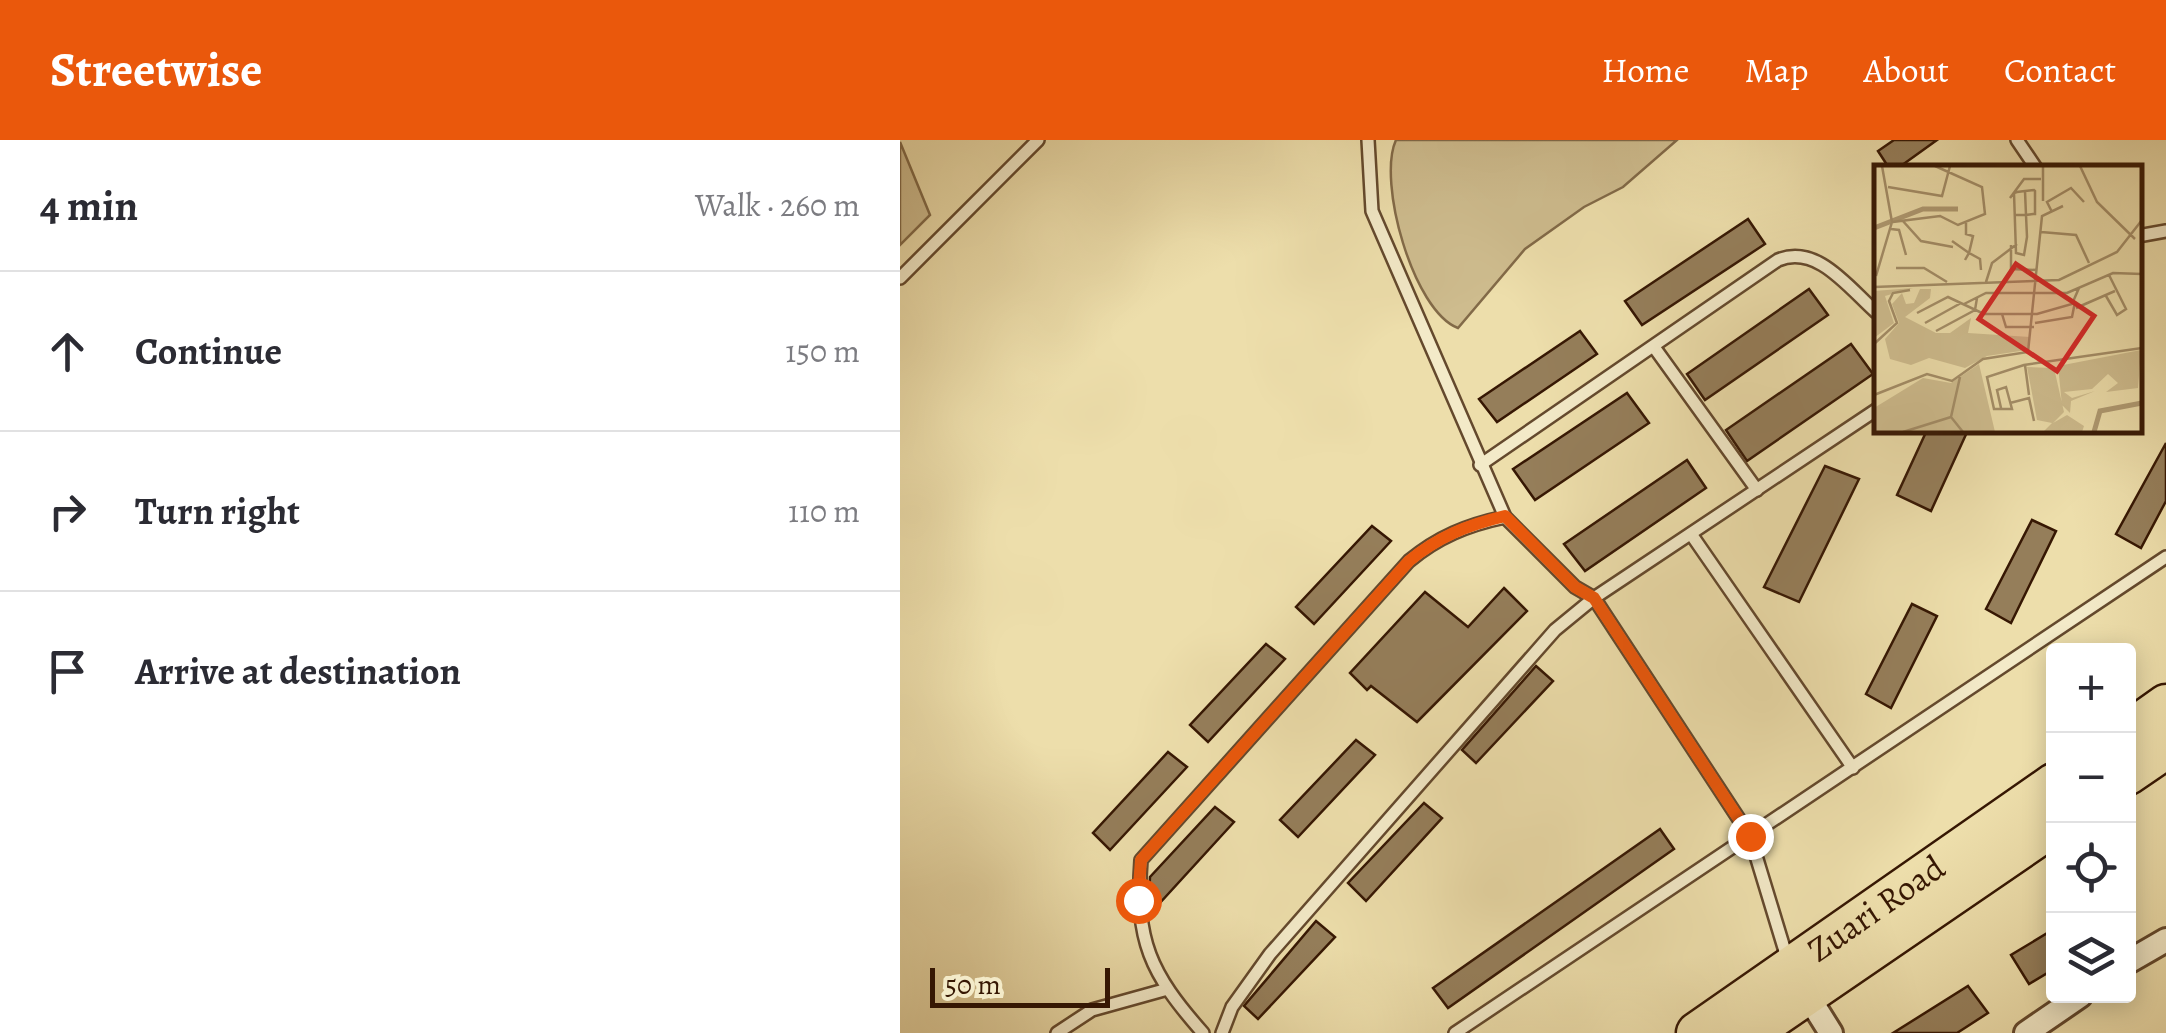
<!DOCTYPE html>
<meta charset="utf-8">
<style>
:root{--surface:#fff;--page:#f7f7f7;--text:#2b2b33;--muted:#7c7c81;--line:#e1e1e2;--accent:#ea580c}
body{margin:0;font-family:Alegreya,serif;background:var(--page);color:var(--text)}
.controls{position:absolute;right:30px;bottom:30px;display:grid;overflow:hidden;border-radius:10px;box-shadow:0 5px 25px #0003}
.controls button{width:90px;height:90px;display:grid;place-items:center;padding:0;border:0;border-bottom:2px solid var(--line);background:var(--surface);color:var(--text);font:50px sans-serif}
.scale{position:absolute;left:30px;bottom:25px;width:180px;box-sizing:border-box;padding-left:10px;border:5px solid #361703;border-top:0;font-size:28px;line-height:35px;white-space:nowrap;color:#361703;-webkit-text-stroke:8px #f3eac8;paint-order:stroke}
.stop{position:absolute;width:30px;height:30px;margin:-22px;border:8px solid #ea580c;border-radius:50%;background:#fff}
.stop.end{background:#ea580c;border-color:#fff;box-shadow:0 2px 10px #0008}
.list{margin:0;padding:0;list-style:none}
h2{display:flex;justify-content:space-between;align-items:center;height:130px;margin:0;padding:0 40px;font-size:42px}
h2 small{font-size:32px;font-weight:400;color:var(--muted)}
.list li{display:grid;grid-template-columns:65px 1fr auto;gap:30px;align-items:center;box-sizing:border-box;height:160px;padding:0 40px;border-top:2px solid var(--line)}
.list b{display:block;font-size:38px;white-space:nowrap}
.list em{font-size:32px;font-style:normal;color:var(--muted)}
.icon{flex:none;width:55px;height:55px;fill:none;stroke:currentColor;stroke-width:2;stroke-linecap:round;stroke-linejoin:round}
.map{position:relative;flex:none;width:1266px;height:893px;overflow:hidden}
header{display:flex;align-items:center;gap:60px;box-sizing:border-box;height:140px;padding:0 50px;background:var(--accent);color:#fff}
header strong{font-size:48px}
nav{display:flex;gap:55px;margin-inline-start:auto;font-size:35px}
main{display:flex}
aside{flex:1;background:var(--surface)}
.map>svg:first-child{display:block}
.green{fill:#cebc8e;stroke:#826a48;stroke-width:2.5}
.building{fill:#957e5a;stroke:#361703;stroke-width:2.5}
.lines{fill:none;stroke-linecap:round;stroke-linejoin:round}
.lane-casing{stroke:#64492d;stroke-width:16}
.street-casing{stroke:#64492d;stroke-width:28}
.highway-casing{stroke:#361703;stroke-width:45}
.lane{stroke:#f3eac8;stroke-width:11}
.street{stroke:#f3eac8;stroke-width:22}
.highway{stroke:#eddeab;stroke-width:40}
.route{stroke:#ea580c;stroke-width:12}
.labels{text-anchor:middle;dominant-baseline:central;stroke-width:9;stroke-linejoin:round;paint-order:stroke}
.street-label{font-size:35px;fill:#361703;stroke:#f3eac8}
.inset-river{fill:none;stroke:#af9a72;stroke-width:5}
.inset-road{fill:none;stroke:#a48e68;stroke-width:2.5}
.view{fill:#d62828;fill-opacity:0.15;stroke:#d62828;stroke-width:5}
.inset-edge{fill:none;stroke:#361703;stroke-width:5}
</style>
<header>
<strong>Streetwise</strong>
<nav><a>Home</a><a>Map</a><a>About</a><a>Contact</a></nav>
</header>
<main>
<aside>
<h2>4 min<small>Walk · 260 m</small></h2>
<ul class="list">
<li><svg class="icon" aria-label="ahead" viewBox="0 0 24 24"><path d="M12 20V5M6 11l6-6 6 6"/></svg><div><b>Continue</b></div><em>150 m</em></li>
<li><svg class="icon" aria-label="right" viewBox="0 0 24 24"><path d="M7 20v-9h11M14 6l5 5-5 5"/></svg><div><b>Turn right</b></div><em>110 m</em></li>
<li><svg class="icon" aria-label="arrive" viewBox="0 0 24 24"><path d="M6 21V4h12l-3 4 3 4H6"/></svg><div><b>Arrive at destination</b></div></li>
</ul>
</aside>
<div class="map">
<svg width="1266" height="893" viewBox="0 0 1266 893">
<rect width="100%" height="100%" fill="#eddeab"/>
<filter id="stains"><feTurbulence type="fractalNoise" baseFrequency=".002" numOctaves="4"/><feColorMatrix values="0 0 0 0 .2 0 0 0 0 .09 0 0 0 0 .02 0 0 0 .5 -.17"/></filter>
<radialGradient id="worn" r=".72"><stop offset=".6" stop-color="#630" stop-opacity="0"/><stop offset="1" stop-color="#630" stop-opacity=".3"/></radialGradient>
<!-- green -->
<g class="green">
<path d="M 496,0 L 777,0 L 723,47 L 684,67 L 625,109 L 558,188 C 513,171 477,41 496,0 Z"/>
<path d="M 0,2 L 30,75 L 0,105 Z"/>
</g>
<!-- building -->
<g class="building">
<path d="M 994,0 L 1037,0 L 998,28 L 989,28 L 978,11 Z"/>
<path d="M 848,79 L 865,104 L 742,185 L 725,161 Z"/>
<path d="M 909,149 L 928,175 L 805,260 L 787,234 Z"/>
<path d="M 680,191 L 697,214 L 597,282 L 579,259 Z"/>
<path d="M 951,204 L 973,234 L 847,321 L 826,290 Z"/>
<path d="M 727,253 L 749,283 L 635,360 L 613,329 Z"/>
<path d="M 1027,290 L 1068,290 L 1031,371 L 997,355 Z"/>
<path d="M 1266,303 L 1266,361 L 1241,408 L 1216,394 Z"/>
<path d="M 787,320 L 806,348 L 685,431 L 664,404 Z"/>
<path d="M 925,326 L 959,339 L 899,462 L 864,447 Z"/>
<path d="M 1132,380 L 1156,391 L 1111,483 L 1086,469 Z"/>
<path d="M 472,386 L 491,401 L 414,484 L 396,467 Z"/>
<path d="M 604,448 L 627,471 L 517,582 L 471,546 L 467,550 L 450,533 L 525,452 L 568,487 Z"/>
<path d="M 1012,464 L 1037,476 L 991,568 L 966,554 Z"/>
<path d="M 366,504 L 385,519 L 308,602 L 290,585 Z"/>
<path d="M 636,526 L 653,541 L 576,623 L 562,610 Z"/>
<path d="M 456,600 L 475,615 L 398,697 L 380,680 Z"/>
<path d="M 268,612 L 287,627 L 210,710 L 193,693 Z"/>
<path d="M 524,663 L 542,678 L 466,761 L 448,743 Z"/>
<path d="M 315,667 L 334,682 L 258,765 L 249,757 L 250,737 Z"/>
<path d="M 760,689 L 774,709 L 548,868 L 533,848 Z"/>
<path d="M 416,781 L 435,797 L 358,879 L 344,866 Z"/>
<path d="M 1154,789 L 1154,829 L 1129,844 L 1111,815 Z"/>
<path d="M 1068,846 L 1088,873 L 1057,893 L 993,893 Z"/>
</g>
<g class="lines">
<defs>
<g id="lane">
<path d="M 468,0 L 472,71 L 605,377 L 675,447 L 694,458 L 850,696 L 888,821"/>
<path d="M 1117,0 L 1136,28"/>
<path d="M 1238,96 L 1266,91"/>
<path d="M 0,138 L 138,0"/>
<path d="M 754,207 L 857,350"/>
<path d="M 580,325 L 878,120 C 917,104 948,147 976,172"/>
<path d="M 791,394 L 953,628"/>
<path d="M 157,893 L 192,870 L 264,850"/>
<path d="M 303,893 C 250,833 235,801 241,720 L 509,421 C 538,397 567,385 605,377"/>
<path d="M 322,893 L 332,867 L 370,814 L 655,490 L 694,458 L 976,270"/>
<path d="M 555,893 L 1266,417"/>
</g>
<g id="street">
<path d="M 1228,822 L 1266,800"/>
<path d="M 901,845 L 931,893"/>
<path d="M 1126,893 L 1180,856"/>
</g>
<g id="highway">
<path d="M 1228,592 L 1266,565"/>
<path d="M 1228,634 L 1266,608"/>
<path id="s1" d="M 797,893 L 1154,644"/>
<path d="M 850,893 L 1154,685"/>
</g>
</defs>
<!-- lane casing -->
<use href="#lane" class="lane-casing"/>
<!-- street casing -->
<use href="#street" class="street-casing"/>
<!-- highway casing -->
<use href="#highway" class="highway-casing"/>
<!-- lane -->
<use href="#lane" class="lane"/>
<!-- street -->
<use href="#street" class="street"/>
<!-- highway -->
<use href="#highway" class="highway"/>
</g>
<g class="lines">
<!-- route -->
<path class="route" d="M 238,760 L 241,720 L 509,421 C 538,397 567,385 605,376 L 675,447 L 694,458 L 850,696"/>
</g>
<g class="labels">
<!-- street labels -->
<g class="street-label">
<text stroke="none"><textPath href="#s1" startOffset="218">Zuari Road</textPath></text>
</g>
</g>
<!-- overview -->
<g transform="translate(974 25)">
<rect width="268" height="268" fill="#eddeab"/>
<path d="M 39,123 L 11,131 L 20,158 L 0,173 L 0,126 ZM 46,124 L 57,124 L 56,133 L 31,152 L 62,168 L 76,168 L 97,153 L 94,168 L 156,172 L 153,185 L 113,191 L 91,203 L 55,193 L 37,200 L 16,194 L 11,174 L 25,158 L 18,139 L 28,128 L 32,139 L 40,138 ZM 267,185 L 264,223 L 232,227 L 244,218 L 234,209 L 218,224 L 190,227 L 198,233 L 221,226 L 197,236 L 196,248 L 188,240 L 184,201 ZM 105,199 L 121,267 L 0,267 L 0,243 L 49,213 L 77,218 ZM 153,202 L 180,203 L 190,247 L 179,258 L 193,250 L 210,261 L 208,267 L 169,267 L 178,258 L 163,255 Z" fill="#cebc8e"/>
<path class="inset-river" d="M 0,63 L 49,44 L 84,44M 220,267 L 226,246 L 268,238"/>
<path class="inset-road" d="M 8,1 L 18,57 L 66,51 L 84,60 L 111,49 L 108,22 L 61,1M 169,1 L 169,36M 206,1 L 223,37 L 261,74M 14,22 L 68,31 L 76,1M 136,33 L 150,14 L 167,14M 178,47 L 173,37 L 197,23 L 210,37M 141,50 L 152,50 L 159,49 L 161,49 L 161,26 L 160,25 L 151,26 L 143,27 L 140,28 L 142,88 L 150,90 L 153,72 L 152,50 L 151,26M 28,55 L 47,76 L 79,82M 17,64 L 25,65 L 32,90M 167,67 L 202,70 L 215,98M 78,76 L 95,88 L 99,71 L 92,69 L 92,58M 137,80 L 137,104 L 163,105M 91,95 L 95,88 L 106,94 L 107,105M 22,103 L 50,103 L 73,117M 2,111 L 18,57M 112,117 L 118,98 L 143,79M 0,122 L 185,115 L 243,87 L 268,55M 232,131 L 243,150 L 252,144 L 235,110M 90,139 L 112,128 L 193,128 L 239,108 L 268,109M 202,143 L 241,126M 43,148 L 74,132 L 110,149 L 163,149 L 198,139 L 205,123M 128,149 L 132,162 L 160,162M 51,158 L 87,138M 161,158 L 198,152 L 201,137M 62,166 L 101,145 L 103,133M 0,179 L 23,158 L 15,136 L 19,128 L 36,125M 151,200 L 155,230M 86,212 L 77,252 L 89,267M 0,230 L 53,209 L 78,216 L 109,194 L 154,187 L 168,51 L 189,41M 136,238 L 155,233 L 160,256M 127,243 L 123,225 L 132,222 L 138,244 L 120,244 L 113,212 L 150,200 L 268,183M 29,267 L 77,252"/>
<path class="view" d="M 142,99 L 220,151 L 183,206 L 105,154 Z"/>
<rect width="268" height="268" class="inset-edge"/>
</g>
<rect width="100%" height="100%" filter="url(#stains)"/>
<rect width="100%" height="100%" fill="url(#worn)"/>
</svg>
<div class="controls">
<button>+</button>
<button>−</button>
<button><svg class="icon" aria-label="locate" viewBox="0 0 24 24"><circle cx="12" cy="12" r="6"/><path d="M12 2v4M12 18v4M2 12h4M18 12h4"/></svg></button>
<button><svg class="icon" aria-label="layers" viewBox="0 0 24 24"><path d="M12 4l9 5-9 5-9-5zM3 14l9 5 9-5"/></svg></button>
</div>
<div class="scale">50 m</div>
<div class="stop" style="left:238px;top:760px"></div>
<div class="stop end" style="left:850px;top:696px"></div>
</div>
</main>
